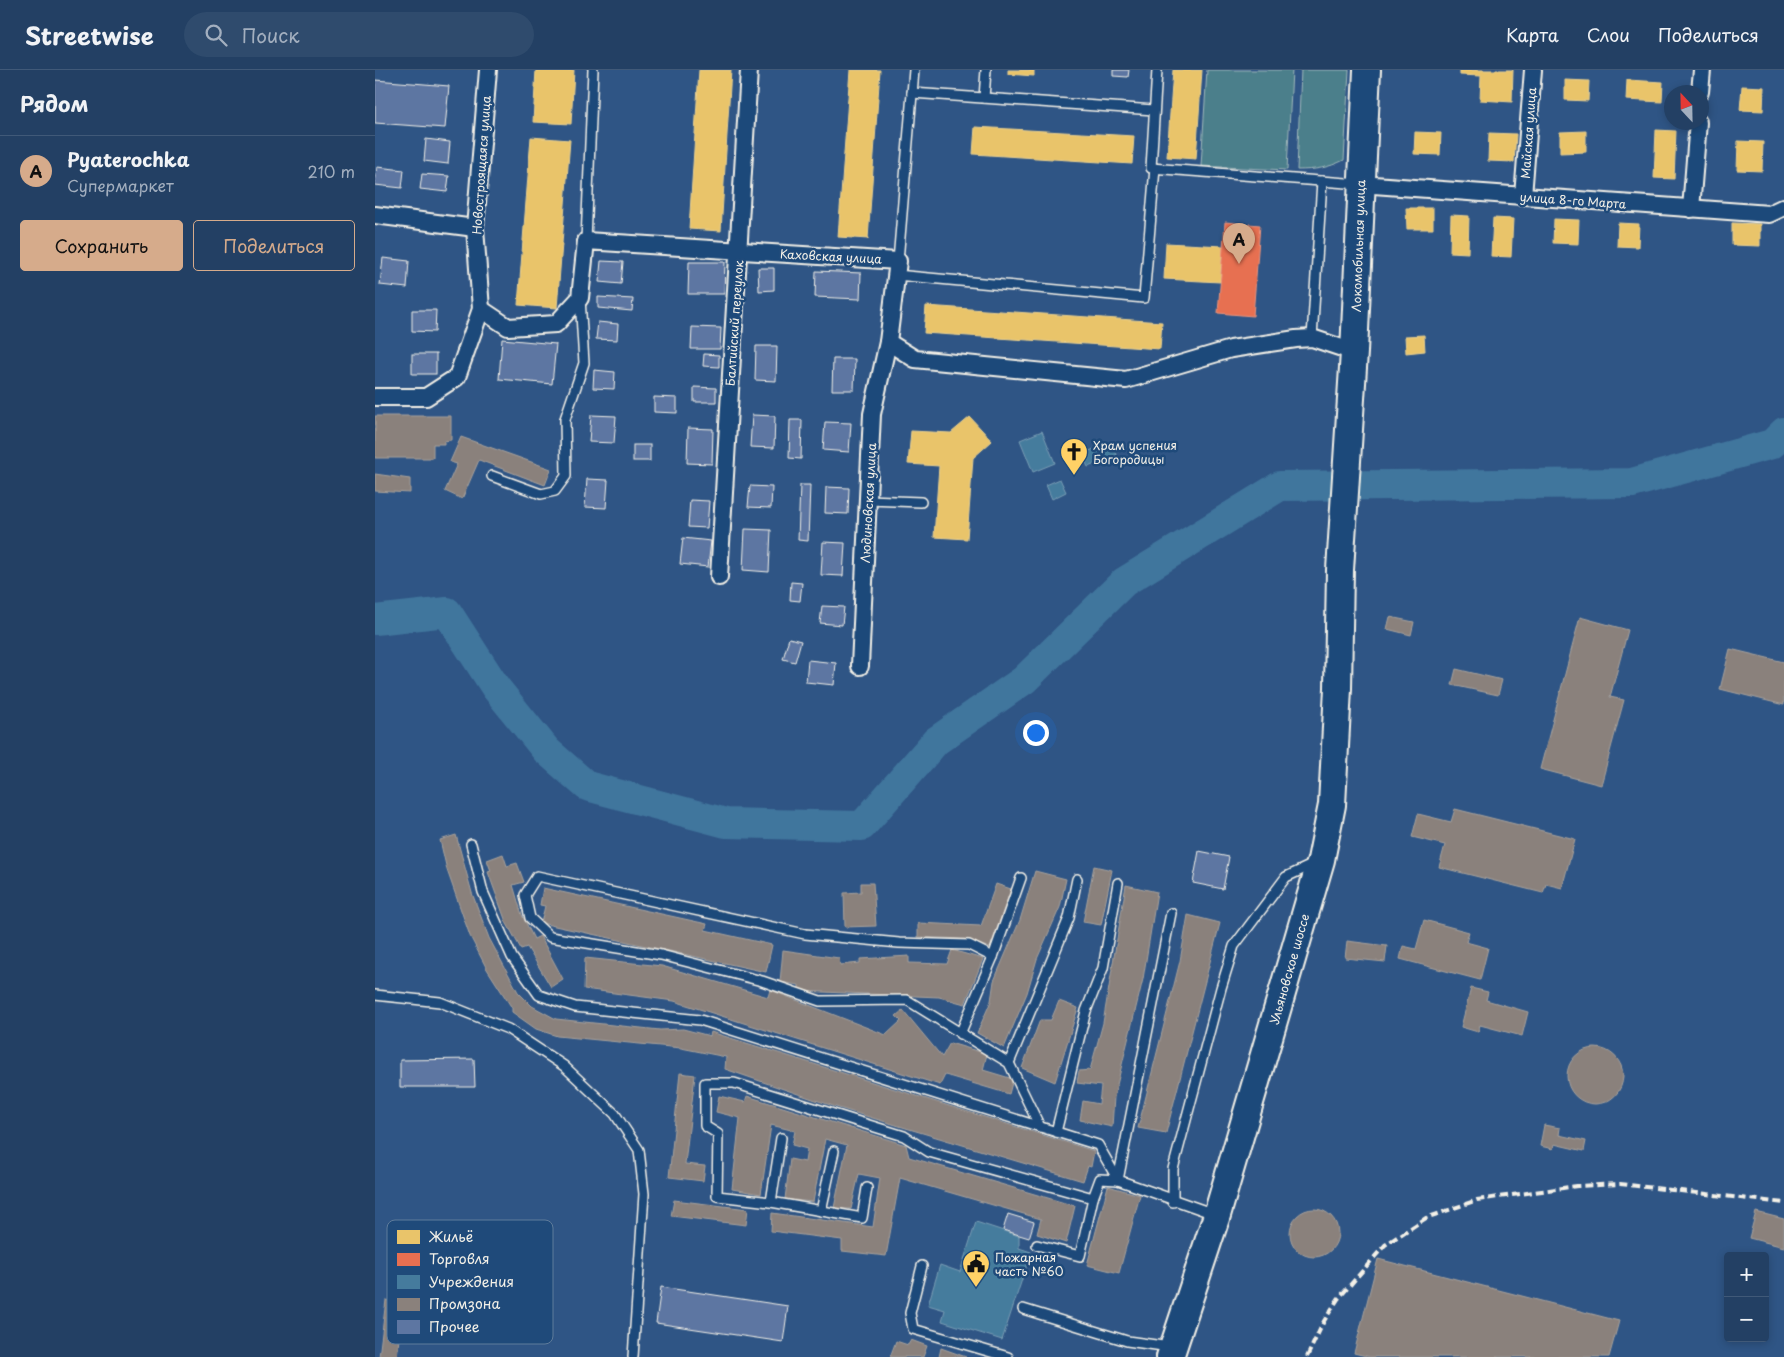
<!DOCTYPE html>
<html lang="ru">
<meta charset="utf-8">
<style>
:root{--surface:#234064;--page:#2f4b6d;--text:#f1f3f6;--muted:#a3afbf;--line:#405978;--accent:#d6ab8b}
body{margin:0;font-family:"Playpen Sans",sans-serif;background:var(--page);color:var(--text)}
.controls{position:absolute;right:15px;bottom:15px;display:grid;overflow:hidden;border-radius:5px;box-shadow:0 2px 8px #0003}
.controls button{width:45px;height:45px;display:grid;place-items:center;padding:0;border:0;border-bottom:1px solid var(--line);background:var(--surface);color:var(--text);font:25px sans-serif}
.compass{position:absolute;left:1289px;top:15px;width:45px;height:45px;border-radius:50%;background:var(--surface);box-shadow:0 2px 8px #0003;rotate:338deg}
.you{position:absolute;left:660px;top:662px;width:18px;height:18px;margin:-12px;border:4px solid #fff;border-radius:50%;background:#1a73e8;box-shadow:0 0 0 8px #1a73e833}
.badge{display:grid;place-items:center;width:32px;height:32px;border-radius:50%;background:var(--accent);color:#111;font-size:16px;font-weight:700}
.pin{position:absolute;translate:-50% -41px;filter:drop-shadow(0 1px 2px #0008)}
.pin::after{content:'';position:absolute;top:26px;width:18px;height:15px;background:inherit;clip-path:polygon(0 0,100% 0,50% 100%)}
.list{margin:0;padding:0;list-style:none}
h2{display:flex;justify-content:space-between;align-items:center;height:65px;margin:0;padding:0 20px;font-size:21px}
h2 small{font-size:16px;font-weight:400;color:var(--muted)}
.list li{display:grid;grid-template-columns:32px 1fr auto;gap:15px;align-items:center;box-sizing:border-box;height:70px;padding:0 20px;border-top:1px solid var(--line)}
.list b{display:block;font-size:19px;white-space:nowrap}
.list p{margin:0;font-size:16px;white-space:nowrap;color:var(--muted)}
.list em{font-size:16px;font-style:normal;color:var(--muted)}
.actions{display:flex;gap:10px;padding:15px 20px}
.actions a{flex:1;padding:11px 0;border:1px solid var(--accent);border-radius:5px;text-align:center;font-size:18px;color:var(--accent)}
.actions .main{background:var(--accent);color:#111}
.icon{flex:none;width:28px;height:28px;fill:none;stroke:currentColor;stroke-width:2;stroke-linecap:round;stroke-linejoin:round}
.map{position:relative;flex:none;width:1409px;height:1287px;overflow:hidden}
header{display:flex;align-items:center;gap:30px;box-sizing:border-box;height:70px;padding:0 25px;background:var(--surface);border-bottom:1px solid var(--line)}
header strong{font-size:24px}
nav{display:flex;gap:28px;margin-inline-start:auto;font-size:18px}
.search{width:350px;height:45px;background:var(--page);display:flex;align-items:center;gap:12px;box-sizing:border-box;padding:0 18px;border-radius:28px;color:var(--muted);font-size:19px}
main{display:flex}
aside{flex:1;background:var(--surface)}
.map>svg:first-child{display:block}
.green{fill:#4c7f8b;stroke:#a0b8ba}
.homes{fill:#e9c46a;stroke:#ecd290}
.shops{fill:#e76f51;stroke:#eb967e}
.public{fill:#457b9d;stroke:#7a9eb4}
.industry{fill:#8a817c;stroke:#aaa39c}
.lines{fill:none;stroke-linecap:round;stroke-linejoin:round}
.river{stroke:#40769d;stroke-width:30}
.building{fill:#5d76a2;stroke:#f4f1e8}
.lane-casing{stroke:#f4f1e8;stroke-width:12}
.street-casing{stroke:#f4f1e8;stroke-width:20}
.primary-casing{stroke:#f4f1e8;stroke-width:30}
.lane{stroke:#1f4a7a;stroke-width:9}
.street{stroke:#1f4a7a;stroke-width:16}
.primary{stroke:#1f4a7a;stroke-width:26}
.rail{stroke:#f4f1e8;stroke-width:4;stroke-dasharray:8 4;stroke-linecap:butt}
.labels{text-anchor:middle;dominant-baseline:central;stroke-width:5;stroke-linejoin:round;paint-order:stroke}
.street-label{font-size:12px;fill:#f4f1e8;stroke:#1f4a7a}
.poi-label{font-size:12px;fill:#f4f1e8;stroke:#1f4a7a;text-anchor:start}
.key{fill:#1f4a7a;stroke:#5f7c9b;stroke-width:1}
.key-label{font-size:14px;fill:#f4f1e8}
</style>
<header>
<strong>Streetwise</strong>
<div class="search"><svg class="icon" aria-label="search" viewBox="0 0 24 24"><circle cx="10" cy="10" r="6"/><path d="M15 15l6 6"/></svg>Поиск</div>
<nav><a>Карта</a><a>Слои</a><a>Поделиться</a></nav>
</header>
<main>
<aside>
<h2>Рядом<small></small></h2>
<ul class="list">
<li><span class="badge">A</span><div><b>Pyaterochka</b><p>Супермаркет</p></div><em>210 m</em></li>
</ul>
<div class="actions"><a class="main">Сохранить</a><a>Поделиться</a></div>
</aside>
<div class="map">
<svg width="1409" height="1287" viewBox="0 0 1409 1287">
<rect width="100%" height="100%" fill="#2f5585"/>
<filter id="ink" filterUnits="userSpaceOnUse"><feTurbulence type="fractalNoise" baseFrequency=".02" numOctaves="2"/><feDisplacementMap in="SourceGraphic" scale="10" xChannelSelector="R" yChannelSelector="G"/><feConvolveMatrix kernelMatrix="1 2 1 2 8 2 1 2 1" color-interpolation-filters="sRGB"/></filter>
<g filter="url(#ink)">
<!-- green -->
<g class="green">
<path d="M 832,0 L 917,0 L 912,100 L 826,96 Z"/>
<path d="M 926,0 L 974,0 L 969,90 C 953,98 940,100 922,100 Z"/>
</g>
<!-- homes -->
<g class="homes">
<path d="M 161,0 L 199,0 L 196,54 L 158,52 Z"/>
<path d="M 324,0 L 356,0 L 346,161 L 314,159 Z"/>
<path d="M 475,0 L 505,0 L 493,169 L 463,167 Z"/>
<path d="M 633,0 L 659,0 L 659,6 L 633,4 Z"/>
<path d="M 798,0 L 827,0 L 821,89 L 792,87 Z"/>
<path d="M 1085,0 L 1138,0 L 1137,32 L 1105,30 L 1106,6 L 1085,5 Z"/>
<path d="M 1190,10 L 1214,11 L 1213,31 L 1190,30 Z"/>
<path d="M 1252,10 L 1288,12 L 1287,32 L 1251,30 Z"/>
<path d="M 1367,16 L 1389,17 L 1388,41 L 1365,40 Z"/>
<path d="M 600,57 L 759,66 L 757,94 L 598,84 Z"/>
<path d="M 1281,60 L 1301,61 L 1299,109 L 1279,108 Z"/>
<path d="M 1211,61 L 1211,82 L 1185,83 L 1185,62 Z"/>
<path d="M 1040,62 L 1066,63 L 1065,85 L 1039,84 Z"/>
<path d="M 1114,63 L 1141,64 L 1139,92 L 1113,91 Z"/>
<path d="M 156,67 L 195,70 L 182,238 L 143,235 Z"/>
<path d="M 1363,71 L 1388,72 L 1387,101 L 1362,100 Z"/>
<path d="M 1031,138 L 1058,138 L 1058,159 L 1032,159 Z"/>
<path d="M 1076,145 L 1094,146 L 1093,183 L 1075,182 Z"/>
<path d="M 1118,148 L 1138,149 L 1136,187 L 1116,186 Z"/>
<path d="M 1179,149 L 1204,150 L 1203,174 L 1178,173 Z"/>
<path d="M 1243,153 L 1264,154 L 1263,177 L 1242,176 Z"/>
<path d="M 1357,153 L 1385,154 L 1385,176 L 1357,175 Z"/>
<path d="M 791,173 L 848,176 L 845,212 L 789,209 Z"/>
<path d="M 551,236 L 787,252 L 785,279 L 549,263 Z"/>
<path d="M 1049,265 L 1050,281 L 1031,283 L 1030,266 Z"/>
<path d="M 595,347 L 617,371 L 598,388 L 592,469 L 559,467 L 564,396 L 533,394 L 536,361 L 576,363 Z"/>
</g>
<!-- shops -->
<path class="shops" d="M 850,152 L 861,153 L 860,159 L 874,160 L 874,154 L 885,155 L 878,246 L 843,243 Z"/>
<!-- public -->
<g class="public">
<path d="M 667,361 L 680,393 L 658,402 L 645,370 Z"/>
<path d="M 736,372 L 742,385 L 713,397 L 707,384 Z"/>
<path d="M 685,409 L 691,422 L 677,429 L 671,415 Z"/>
<path d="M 601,1152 L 644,1166 L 644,1178 L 656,1182 L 627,1270 L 567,1251 L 570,1240 L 553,1235 L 565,1195 L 585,1202 Z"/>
</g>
<!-- industry -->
<g class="industry">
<path d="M 0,346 L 76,346 L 76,370 L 69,371 L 69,374 L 58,374 L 58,388 L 0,388 Z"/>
<path d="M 86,367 L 176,399 L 170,415 L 104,390 L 87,429 L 70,421 L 82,394 L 75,392 Z"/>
<path d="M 0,404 L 35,409 L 35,423 L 0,421 Z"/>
<path d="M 1015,547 L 1039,552 L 1036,565 L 1012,559 Z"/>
<path d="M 1205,547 L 1253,560 L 1235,627 L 1249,630 L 1226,715 L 1165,699 Z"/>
<path d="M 1355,579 L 1409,592 L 1409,635 L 1345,619 Z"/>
<path d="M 1081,599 L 1127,610 L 1123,625 L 1077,615 Z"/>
<path d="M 1080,739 L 1200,769 L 1187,818 L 1171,814 L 1168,823 L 1064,797 L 1070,775 L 1037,767 L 1043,744 L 1076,752 Z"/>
<path d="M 81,765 L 97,823 L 114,868 L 143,922 L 157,936 L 181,949 L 285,960 L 308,959 L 335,966 L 336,962 L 719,1081 L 716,1097 L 713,1096 L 708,1111 L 464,1038 L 350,999 L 351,987 L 306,978 L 182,966 L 161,959 L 137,942 L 137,938 L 112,899 L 95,866 L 72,800 L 65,770 Z"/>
<path d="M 128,784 L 132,796 L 142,793 L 149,812 L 138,815 L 147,845 L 159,869 L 165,866 L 188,909 L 176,917 L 152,877 L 146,879 L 131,852 L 113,802 L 116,801 L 112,790 Z"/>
<path d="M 719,796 L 737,800 L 726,855 L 708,852 Z"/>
<path d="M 660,801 L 691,809 L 685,837 L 662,889 L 652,923 L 629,978 L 602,963 L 616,931 L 619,911 L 645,850 Z"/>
<path d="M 486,813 L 498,813 L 501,856 L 470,857 L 469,823 L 486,822 Z"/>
<path d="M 621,814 L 636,819 L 615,878 L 590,869 L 543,867 L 543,853 L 606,856 Z"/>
<path d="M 751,815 L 782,822 L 768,909 L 739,1027 L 737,1057 L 705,1050 L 708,1031 L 724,1034 L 726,1016 L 702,1013 L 704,1001 L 715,1000 L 728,953 Z"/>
<path d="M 168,818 L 332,854 L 330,860 L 397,875 L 391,902 L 166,853 L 170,836 L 165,835 Z"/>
<path d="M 813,845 L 845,853 L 791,1063 L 763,1058 L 805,891 Z"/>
<path d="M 1049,850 L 1094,862 L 1091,872 L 1113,878 L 1105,910 L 1025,889 L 1028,876 L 1041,879 Z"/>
<path d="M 972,871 L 1012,876 L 1010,892 L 970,888 Z"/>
<path d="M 408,880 L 464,888 L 465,895 L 485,893 L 485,889 L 534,886 L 534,893 L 572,894 L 577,880 L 608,889 L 590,934 L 564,927 L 424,921 L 424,915 L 405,912 Z"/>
<path d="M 210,888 L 287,896 L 393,927 L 395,920 L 511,965 L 526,951 L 521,946 L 528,940 L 567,987 L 575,973 L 612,984 L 608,1000 L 638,1009 L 634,1024 L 570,1005 L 565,1015 L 299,931 L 209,919 Z"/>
<path d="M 1096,918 L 1113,922 L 1111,930 L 1153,942 L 1147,966 L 1105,955 L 1103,962 L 1086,957 Z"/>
<path d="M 684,931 L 703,938 L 680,1012 L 647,998 L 665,950 L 676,950 Z"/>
<circle cx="1220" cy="1006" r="28"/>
<path d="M 305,1003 L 320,1005 L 310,1094 L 330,1096 L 328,1111 L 294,1107 Z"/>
<path d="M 344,1026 L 370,1032 L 372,1026 L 531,1075 L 534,1087 L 700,1136 L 691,1173 L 662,1164 L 666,1149 L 525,1108 L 511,1186 L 467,1181 L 467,1170 L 396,1161 L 397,1143 L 498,1157 L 505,1108 L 484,1104 L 476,1139 L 459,1138 L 472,1075 L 450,1069 L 438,1132 L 410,1129 L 415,1089 L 430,1092 L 432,1079 L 417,1075 L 420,1061 L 396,1055 L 386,1124 L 357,1119 L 365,1048 L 341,1042 Z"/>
<path d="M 1169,1055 L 1185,1058 L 1184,1065 L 1211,1071 L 1209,1081 L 1179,1074 L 1178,1079 L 1165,1076 Z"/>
<path d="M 733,1116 L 765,1125 L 744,1203 L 712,1195 Z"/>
<path d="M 299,1130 L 373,1139 L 371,1155 L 296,1146 Z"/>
<circle cx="939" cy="1163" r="24"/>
<path d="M 1381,1142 L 1409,1149 L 1409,1177 L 1374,1168 Z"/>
<path d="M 1003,1189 L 1244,1251 L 1234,1287 L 995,1287 L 979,1283 Z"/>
<path d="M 11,1230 L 28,1232 L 22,1287 L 4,1287 Z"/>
<path d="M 536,1270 L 552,1276 L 548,1287 L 515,1287 L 521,1271 L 533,1275 Z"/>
<path d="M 566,1278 L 591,1287 L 564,1287 Z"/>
</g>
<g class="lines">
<!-- river -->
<path class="river" d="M 0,550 L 72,542 L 121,618 L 171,680 L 212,716 L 351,753 L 487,756 L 561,671 L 649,610 L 749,512 L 905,416 L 1257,413 L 1397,374 L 1409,362"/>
</g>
<!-- building -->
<g class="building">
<path d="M 738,0 L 754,0 L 753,7 L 738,6 Z"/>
<path d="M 0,10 L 74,16 L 70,58 L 0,53 Z"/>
<path d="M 51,69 L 75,72 L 73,94 L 49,91 Z"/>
<path d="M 2,97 L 29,100 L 27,118 L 0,115 Z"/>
<path d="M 47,104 L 74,106 L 72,122 L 45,119 Z"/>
<path d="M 8,188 L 34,191 L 32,218 L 5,215 Z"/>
<path d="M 226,191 L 248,192 L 246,214 L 224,212 Z"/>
<path d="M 314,192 L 350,192 L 349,224 L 313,224 Z"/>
<path d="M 383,198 L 399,198 L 399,220 L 384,221 Z"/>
<path d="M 441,201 L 486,203 L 485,229 L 440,227 Z"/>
<path d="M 223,227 L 258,229 L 257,241 L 223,238 Z"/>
<path d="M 37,240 L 61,240 L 60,262 L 37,261 Z"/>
<path d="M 223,252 L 243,254 L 242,270 L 221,269 Z"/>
<path d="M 317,257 L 346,258 L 345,279 L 316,279 Z"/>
<path d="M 127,269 L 181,274 L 177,314 L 124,309 Z"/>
<path d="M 381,276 L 402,276 L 401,311 L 380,310 Z"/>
<rect x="37" y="284" width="24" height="20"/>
<path d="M 329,284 L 344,285 L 344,297 L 328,296 Z"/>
<path d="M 458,289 L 480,289 L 479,320 L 457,320 Z"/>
<path d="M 219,300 L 240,302 L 239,319 L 218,318 Z"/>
<path d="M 319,317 L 341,318 L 341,332 L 319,332 Z"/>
<path d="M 279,327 L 302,328 L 302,343 L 279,342 Z"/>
<path d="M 216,345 L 241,346 L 239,373 L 214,372 Z"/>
<path d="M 377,345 L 400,346 L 399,378 L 375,377 Z"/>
<path d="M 415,350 L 427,350 L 426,389 L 414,388 Z"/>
<path d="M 450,352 L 476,353 L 474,382 L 448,380 Z"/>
<path d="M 313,358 L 338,359 L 337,394 L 312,393 Z"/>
<rect x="258" y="375" width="17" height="16"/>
<path d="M 212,409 L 233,410 L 231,438 L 210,437 Z"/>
<path d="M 425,415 L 435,415 L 433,471 L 423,470 Z"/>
<path d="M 375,416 L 397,417 L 396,438 L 373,437 Z"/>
<path d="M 451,417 L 474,418 L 473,444 L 450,443 Z"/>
<path d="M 315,430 L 334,431 L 332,458 L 313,457 Z"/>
<path d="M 370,459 L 396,460 L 394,502 L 368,500 Z"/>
<path d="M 308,468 L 336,471 L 333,497 L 305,494 Z"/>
<path d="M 448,472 L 470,473 L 468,506 L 446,505 Z"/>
<path d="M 416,512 L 427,513 L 425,531 L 415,530 Z"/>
<path d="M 447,536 L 469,537 L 467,555 L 445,553 Z"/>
<path d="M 414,568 L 426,571 L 420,592 L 408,589 Z"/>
<path d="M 433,590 L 461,593 L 459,615 L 431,612 Z"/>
<path d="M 824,781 L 854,787 L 848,819 L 818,813 Z"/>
<path d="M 99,989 L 100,1017 L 25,1017 L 25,990 Z"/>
<path d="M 633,1144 L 659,1152 L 654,1168 L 628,1160 Z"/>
<path d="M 286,1217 L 413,1236 L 408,1272 L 281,1253 Z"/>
</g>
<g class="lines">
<defs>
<g id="lane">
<path d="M 782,0 L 776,98 L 985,114"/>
<path d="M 537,23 L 779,40"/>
<path d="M 609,28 L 611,0"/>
<path d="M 211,171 L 218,0"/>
<path d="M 523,191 L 539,0"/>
<path d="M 521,205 L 769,228 L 780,98"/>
<path d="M 937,268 L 947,111"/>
<path d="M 117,406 L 166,424 L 180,421 L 191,406 L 190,349 L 209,293 L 205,228"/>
<path d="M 493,430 L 546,432"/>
<path d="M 96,774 L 108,822 L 137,887 L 164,925 L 200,937 L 325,950 L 723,1075 L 743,1110 L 839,1144"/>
<path d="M 618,887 L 646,808"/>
<path d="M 0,925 L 65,932 L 133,959 L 189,996 L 240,1044 L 264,1080 L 269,1124 L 258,1287"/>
<path d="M 585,964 L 618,887 L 594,875 L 524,873 L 430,864 L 162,806 L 150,825 L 155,848 L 175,867 L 286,885 L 387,911 L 445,931 L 532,930 L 634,993 L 665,1057"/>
<path d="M 634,993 L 694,848 L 702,809"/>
<path d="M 681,1062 L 711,941 L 728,898 L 743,813"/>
<path d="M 492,1118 L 487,1148 L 396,1132 L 342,1126 L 343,1064 L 330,1056 L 330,1013 L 359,1013 L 529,1066 L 554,1082 L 718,1128 L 725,1109 L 743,1110 L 796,843"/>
<path d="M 396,1132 L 406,1068"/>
<path d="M 798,1132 L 798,1099 L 846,918 L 859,876 L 911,807 L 939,794"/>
<path d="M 446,1141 L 459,1081"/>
<path d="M 662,1175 L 705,1186 L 718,1128"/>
<path d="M 547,1196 L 535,1243 L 538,1259 L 633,1287"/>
<path d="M 648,1239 L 752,1271 L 795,1277"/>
</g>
<g id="street">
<path d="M 1325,22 L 1327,0"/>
<path d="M 985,114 L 1394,144 L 1409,137"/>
<path d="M 1148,126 L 1158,0"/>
<path d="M 1316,139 L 1323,52"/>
<path d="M 0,145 L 100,158"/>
<path d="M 106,239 L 133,257 L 181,254 L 205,228 L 211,171 L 523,191 L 513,272 L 540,289 L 751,310 L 856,279 L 921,269 L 937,268 L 979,282"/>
<path d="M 0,327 L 51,327 L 82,307 L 106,239 L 100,158 L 113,0"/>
<path d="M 344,507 L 374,0"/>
<path d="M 485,596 L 497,344 L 513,272"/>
</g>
<path id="primary" d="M 795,1287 L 842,1145 L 946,790 L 957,735 L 963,618 L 965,500 L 979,282 L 992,0"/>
</defs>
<!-- lane casing -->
<use href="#lane" class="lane-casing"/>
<!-- street casing -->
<use href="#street" class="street-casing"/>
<!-- primary casing -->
<use href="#primary" class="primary-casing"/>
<!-- lane -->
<use href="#lane" class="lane"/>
<!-- street -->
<use href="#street" class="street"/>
<!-- primary -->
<use href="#primary" class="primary"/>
<!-- rail -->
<path class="rail" d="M 932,1287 L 949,1251 L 963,1229 L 1010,1175 L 1051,1148 L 1102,1130 L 1202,1116 L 1245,1114 L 1409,1133"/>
</g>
</g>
<!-- icons -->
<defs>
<symbol id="church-pin" viewBox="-11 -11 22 30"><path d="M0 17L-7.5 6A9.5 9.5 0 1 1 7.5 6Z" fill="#ffd166" stroke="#1f4a7a"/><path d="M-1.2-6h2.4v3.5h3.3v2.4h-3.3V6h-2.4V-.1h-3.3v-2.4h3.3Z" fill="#111"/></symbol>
<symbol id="civic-pin" viewBox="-11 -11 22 30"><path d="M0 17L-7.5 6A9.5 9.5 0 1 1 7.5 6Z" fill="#ffd166" stroke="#1f4a7a"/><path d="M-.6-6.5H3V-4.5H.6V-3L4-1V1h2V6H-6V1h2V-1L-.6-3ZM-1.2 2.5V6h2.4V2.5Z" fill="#111"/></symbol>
</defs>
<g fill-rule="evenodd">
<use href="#church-pin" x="683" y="366" width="32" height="43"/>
<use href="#civic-pin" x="585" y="1178" width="32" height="43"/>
</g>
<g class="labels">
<!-- street labels -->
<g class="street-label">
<text transform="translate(1153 63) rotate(-86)">Майская улица</text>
<text transform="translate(106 95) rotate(-86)">Новостроящаяся улица</text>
<text transform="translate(1198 130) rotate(4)">улица 8-го Марта</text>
<text transform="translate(983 176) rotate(-88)">Локомобильная улица</text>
<text transform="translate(456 186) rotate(3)">Каховская улица</text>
<text transform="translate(359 253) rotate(-86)">Балтийский переулок</text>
<text transform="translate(493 433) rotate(-87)">Людиновская улица</text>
<text transform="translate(914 899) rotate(-74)">Ульяновское шоссе</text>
</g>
<!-- poi labels -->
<g class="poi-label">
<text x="718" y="375">Храм успения<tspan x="718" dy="14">Богородицы</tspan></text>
<text x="620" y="1187">Пожарная<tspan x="620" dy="14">часть №60</tspan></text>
</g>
</g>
<!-- legend -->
<rect x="12" y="1150" width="166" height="124" rx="8" class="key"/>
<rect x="22" y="1160" width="23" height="14" fill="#e9c46a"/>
<rect x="22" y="1183" width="23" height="13" fill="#e76f51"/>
<rect x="22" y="1205" width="23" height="14" fill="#457b9d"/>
<rect x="22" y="1228" width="23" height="13" fill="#8a817c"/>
<rect x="22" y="1250" width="23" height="14" fill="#5d76a2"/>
<g class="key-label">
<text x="54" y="1172">Жильё</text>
<text x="54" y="1194">Торговля</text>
<text x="54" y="1217">Учреждения</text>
<text x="54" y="1239">Промзона</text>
<text x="54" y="1262">Прочее</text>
</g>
</svg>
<div class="controls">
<button>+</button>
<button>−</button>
</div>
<svg class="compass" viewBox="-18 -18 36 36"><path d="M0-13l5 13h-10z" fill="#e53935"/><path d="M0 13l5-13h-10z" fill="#a3afbf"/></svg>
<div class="you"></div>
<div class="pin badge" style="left:864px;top:194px">A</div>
</div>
</main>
